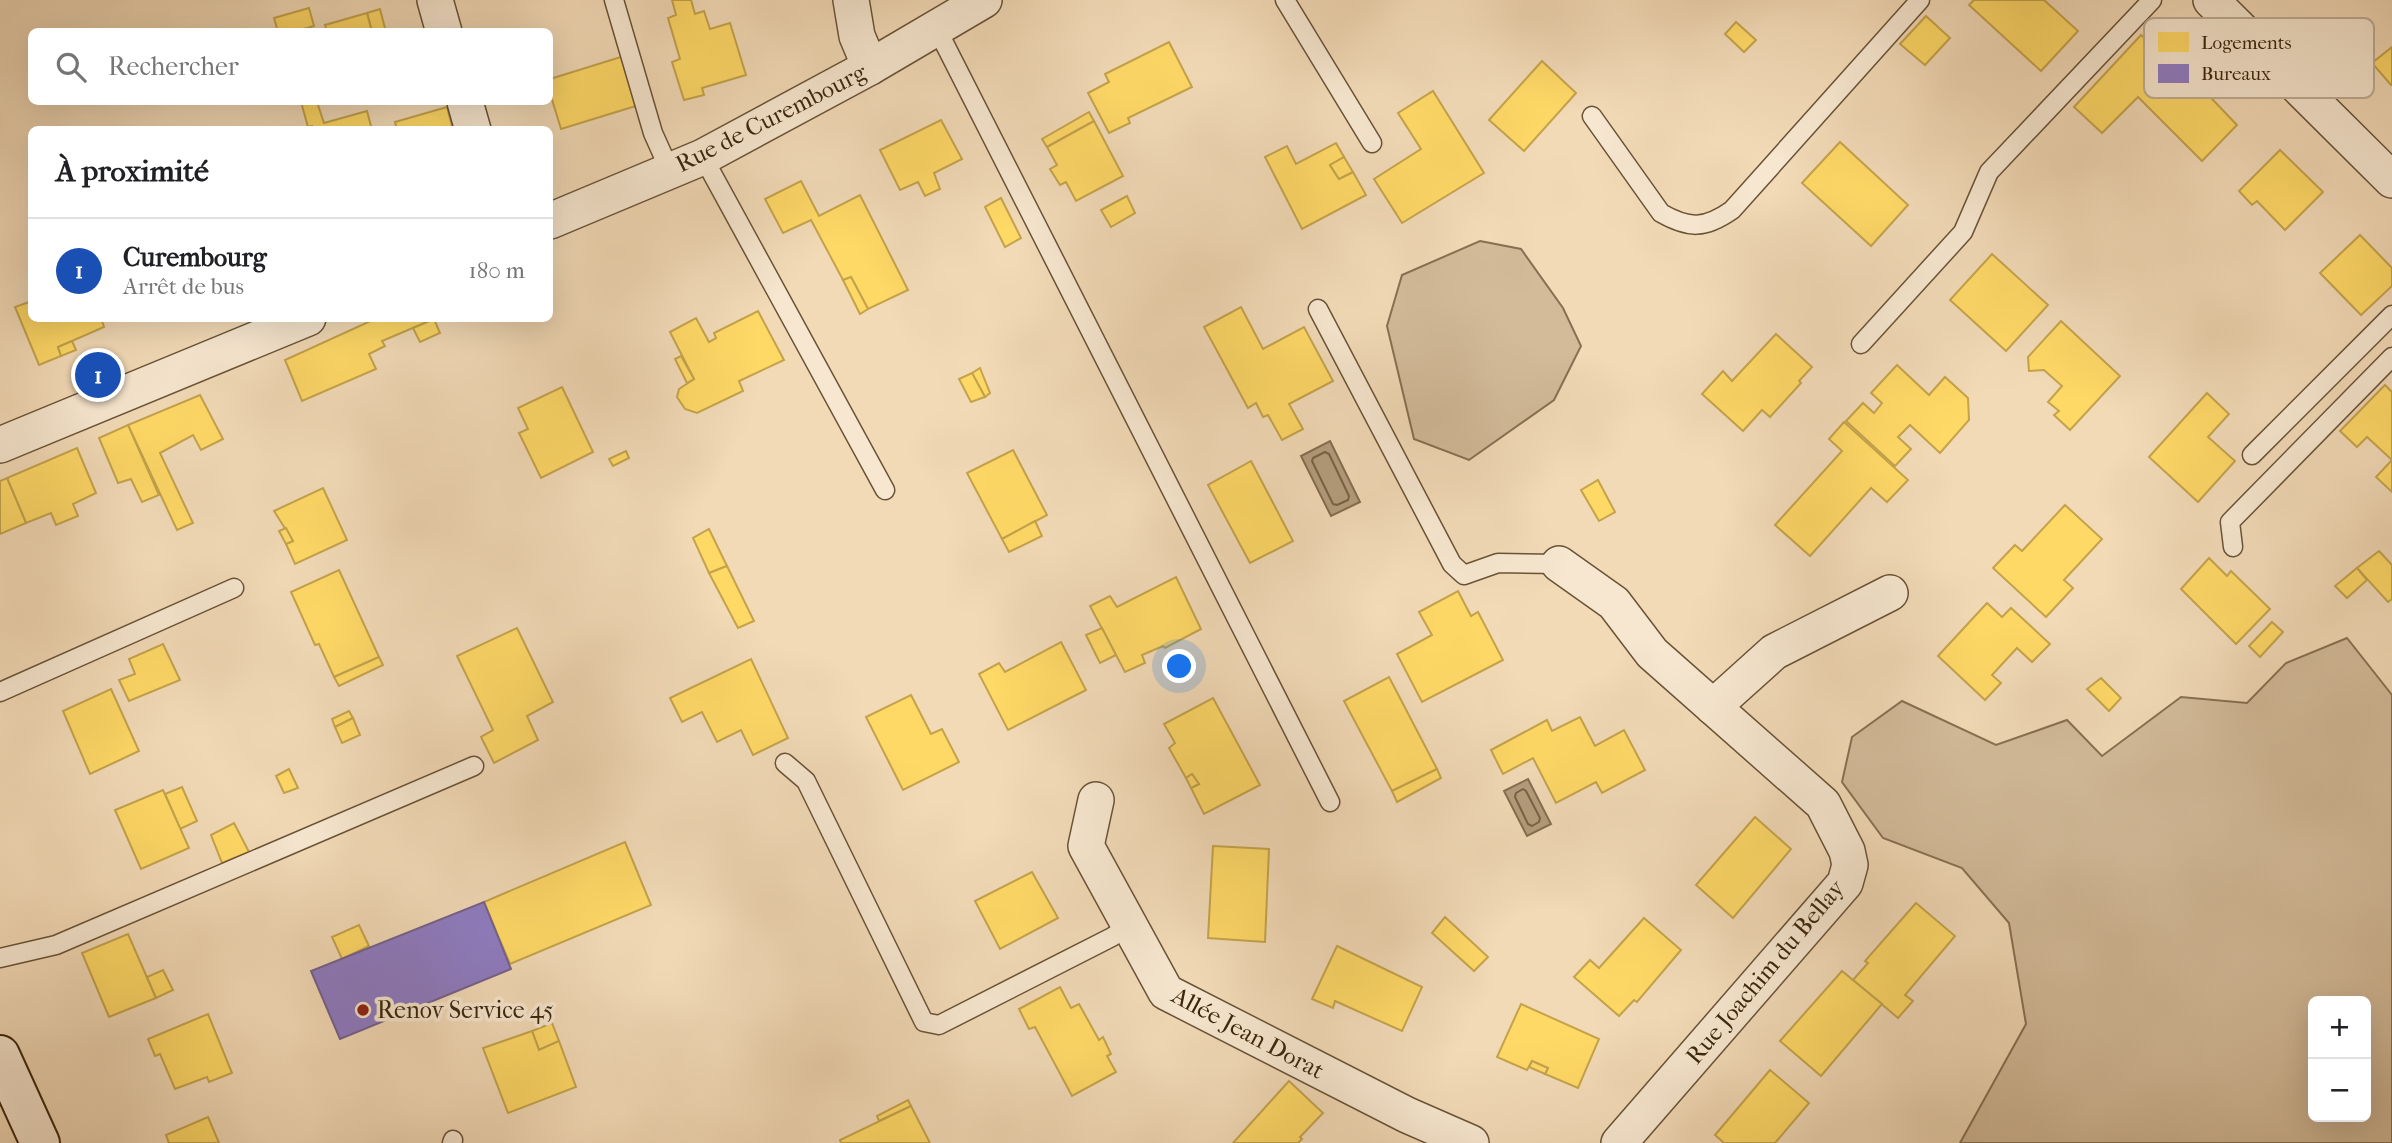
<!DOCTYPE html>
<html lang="fr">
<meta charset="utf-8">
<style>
:root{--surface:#fff;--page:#f6f6f6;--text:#202124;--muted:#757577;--line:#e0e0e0;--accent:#8f2418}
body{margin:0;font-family:"IM FELL French Canon",serif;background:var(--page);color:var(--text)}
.controls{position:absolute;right:21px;bottom:21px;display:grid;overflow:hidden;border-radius:10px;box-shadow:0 7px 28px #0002}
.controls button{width:63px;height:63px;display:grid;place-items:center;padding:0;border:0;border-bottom:2px solid var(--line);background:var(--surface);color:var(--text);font:35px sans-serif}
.you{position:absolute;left:1180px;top:667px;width:24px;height:24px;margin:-18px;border:5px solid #fff;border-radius:50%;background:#1a73e8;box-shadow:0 0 0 10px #1a73e833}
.badge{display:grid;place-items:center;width:46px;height:46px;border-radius:50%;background:var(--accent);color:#fff;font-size:23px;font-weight:700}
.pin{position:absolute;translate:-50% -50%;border:4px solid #fff;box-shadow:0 2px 7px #0006}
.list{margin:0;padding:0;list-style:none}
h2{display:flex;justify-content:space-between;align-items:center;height:91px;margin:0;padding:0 28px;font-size:30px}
h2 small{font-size:23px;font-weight:400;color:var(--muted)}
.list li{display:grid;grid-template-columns:46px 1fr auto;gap:21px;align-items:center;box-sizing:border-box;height:105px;padding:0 28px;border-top:2px solid var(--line)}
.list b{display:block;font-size:26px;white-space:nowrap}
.list p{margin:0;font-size:23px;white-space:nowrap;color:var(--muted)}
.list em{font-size:23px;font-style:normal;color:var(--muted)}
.icon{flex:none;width:38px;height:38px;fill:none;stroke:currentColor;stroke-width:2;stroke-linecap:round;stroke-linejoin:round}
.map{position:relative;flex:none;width:2392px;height:1143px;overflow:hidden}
.search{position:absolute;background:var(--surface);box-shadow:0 7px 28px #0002;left:28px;top:28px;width:525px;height:77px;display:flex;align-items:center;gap:18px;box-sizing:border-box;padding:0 24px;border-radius:10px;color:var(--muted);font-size:26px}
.panel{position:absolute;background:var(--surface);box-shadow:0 7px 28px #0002;left:28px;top:126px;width:525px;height:196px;border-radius:10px}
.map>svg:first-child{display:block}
.green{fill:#d3bb9a;stroke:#877052;stroke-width:2;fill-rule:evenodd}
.water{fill:#b49d7d;stroke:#846d4f;stroke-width:2}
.homes{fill:#ffd966;stroke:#c4a34b;stroke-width:2}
.offices{fill:#8e7cc3;stroke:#75628c;stroke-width:2}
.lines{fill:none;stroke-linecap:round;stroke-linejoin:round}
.shore{stroke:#786244;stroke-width:2}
.lane-casing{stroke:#695336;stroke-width:21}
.street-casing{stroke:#695336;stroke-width:38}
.secondary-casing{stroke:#3b260b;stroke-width:42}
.lane{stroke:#f7e7d0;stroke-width:18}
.street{stroke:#f7e7d0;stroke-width:35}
.secondary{stroke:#f7e7d0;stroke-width:38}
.poi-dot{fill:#8f2418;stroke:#f7e7d0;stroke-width:2.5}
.labels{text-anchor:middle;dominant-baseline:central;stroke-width:7;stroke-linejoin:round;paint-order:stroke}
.street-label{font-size:24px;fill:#3b260b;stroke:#f7e7d0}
.poi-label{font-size:24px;fill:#3b260b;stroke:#f7e7d0;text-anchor:start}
.key{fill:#f7e7d0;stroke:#bfad95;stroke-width:2}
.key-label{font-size:19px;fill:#3b260b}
</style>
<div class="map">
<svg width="2392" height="1143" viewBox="0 0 2392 1143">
<rect width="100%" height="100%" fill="#f2dab7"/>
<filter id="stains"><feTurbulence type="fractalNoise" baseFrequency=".00286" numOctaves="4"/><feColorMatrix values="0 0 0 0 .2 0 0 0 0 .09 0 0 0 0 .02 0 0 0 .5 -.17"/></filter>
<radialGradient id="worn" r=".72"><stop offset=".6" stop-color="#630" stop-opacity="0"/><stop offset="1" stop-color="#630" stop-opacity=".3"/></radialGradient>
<!-- green -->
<g class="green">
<path d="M 1480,241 L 1521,249 L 1563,308 L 1581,346 L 1554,400 L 1469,460 L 1414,439 L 1387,326 L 1402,275 Z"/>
<path d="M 2347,638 L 2392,695 L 2392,1143 L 1960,1143 L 2026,1024 L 2009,923 L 1962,868 L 1883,838 L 1842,782 L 1852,737 L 1902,701 L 1996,745 L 2067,720 L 2102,756 L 2181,697 L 2247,703 L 2286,663 ZM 2313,1001 L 2366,1001 L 2366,1117 L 2313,1117 Z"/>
</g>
<!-- water -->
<g class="water">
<path d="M 1330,441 L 1360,502 L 1331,516 L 1301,456 Z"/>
<path d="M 1528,779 L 1551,824 L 1527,836 L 1504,791 Z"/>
</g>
<!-- homes -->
<g class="homes">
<path d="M 672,0 L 691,0 L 695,14 L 704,11 L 710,29 L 730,23 L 746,75 L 702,88 L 704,95 L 684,100 L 672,62 L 680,59 L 668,18 L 676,15 Z"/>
<path d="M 1974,0 L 2044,0 L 2078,31 L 2041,71 L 1969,5 Z"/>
<path d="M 309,8 L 314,26 L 293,32 L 278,32 L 274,18 Z"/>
<path d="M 380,9 L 386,32 L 372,32 L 367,13 Z"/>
<path d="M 367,13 L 372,32 L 327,32 L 325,25 Z"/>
<path d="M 1926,16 L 1950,38 L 1925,65 L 1900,44 Z"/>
<path d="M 1736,22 L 1756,40 L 1744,52 L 1725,34 Z"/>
<path d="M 2141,35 L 2167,60 L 2171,56 L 2237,125 L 2202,161 L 2138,97 L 2102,133 L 2074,107 Z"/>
<path d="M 1169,42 L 1192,87 L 1128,118 L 1130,123 L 1109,133 L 1088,93 L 1109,82 L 1105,74 Z"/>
<path d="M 2392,47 L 2392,85 L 2391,85 L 2372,63 Z"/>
<path d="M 624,56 L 639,105 L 561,129 L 550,93 L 550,79 Z"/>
<path d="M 1542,61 L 1576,93 L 1524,151 L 1489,120 Z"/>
<path d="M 1433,91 L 1484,173 L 1402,223 L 1374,179 L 1421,149 L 1398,113 Z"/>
<path d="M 301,102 L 317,102 L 324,123 L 367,111 L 372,130 L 313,130 L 312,126 L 308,127 Z"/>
<path d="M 447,107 L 453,130 L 397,130 L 395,122 Z"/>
<path d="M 1089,112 L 1094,121 L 1047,147 L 1042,139 Z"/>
<path d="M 941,120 L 962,159 L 934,173 L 940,189 L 925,196 L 918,182 L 900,190 L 880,150 Z"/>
<path d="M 1094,121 L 1123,176 L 1076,201 L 1066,182 L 1060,185 L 1050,169 L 1057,165 L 1047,147 Z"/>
<path d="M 1840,142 L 1908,205 L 1871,246 L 1802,183 Z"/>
<path d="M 1336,143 L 1344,157 L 1330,165 L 1339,179 L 1353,172 L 1366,195 L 1302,229 L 1265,157 L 1287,146 L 1296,164 Z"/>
<path d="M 2280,150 L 2323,192 L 2285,230 L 2257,201 L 2252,205 L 2239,191 Z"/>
<path d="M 1344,157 L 1353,172 L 1339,179 L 1330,165 Z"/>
<path d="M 801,181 L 819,216 L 860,195 L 908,290 L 868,309 L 851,277 L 843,280 L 811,220 L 783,233 L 765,199 Z"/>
<path d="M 1127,196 L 1135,213 L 1111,227 L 1101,210 Z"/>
<path d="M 1001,198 L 1021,238 L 1005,247 L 985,207 Z"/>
<path d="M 2360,235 L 2392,268 L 2392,286 L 2361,315 L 2320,273 Z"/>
<path d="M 1992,254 L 2048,305 L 2006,351 L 1950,300 Z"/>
<path d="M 851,277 L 868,309 L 860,314 L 843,280 Z"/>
<path d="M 32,301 L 32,318 L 101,318 L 104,327 L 58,347 L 61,356 L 39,365 L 15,307 Z"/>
<path d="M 1241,307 L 1263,349 L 1304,327 L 1333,381 L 1289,404 L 1303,429 L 1282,440 L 1268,415 L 1263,417 L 1256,403 L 1248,408 L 1204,327 Z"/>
<path d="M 758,311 L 784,360 L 739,381 L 743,391 L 697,413 L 685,409 L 677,397 L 679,389 L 694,379 L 670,332 L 696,318 L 709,342 L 716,338 L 714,333 Z"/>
<path d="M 377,318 L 434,319 L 382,341 L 385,346 L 369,354 L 376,369 L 302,401 L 285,360 Z"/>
<path d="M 434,319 L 440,333 L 420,342 L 413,328 Z"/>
<path d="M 2061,321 L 2120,376 L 2070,430 L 2054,415 L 2059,411 L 2048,402 L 2062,386 L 2044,370 L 2029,371 L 2028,357 Z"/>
<path d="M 1776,334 L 1812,367 L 1799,381 L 1801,383 L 1770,417 L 1762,410 L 1743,431 L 1702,394 L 1723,371 L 1732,381 Z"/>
<path d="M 72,341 L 76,350 L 61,356 L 58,347 Z"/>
<path d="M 681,356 L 694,379 L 687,383 L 675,359 Z"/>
<path d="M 1897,365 L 1929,395 L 1945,377 L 1968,398 L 1969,420 L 1940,453 L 1910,425 L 1898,437 L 1911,449 L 1895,466 L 1846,421 L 1863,403 L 1874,413 L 1882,403 L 1871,393 Z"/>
<path d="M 980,368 L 990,393 L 985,397 L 972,373 Z"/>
<path d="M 972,373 L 985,397 L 971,402 L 959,379 Z"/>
<path d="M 2385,385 L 2392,392 L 2392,492 L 2376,477 L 2392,460 L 2367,437 L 2357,447 L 2340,431 Z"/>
<path d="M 562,387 L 593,452 L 541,478 L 519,433 L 528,429 L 518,408 Z"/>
<path d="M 2207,393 L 2229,414 L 2208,437 L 2235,461 L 2198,502 L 2149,457 Z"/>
<path d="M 200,395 L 223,439 L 201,450 L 193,435 L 160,453 L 193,523 L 177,530 L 128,425 Z"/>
<path d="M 1844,422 L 1908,480 L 1887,502 L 1871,488 L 1810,556 L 1775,525 L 1842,451 L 1829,439 Z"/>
<path d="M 128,425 L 159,495 L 142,502 L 131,479 L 118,483 L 99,438 Z"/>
<path d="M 77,448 L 96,493 L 73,504 L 78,516 L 56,525 L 51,513 L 26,523 L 7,478 Z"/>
<path d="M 1013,450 L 1047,515 L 1002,539 L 967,473 Z"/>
<path d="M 626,451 L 629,458 L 613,466 L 609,459 Z"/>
<path d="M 1251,461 L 1293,541 L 1250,563 L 1208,485 Z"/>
<path d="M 7,478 L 26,523 L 0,534 L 0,481 Z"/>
<path d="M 1598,480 L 1615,512 L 1599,521 L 1581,490 Z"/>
<path d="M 323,488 L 347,540 L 295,564 L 286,544 L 293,541 L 274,511 Z"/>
<path d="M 2065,505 L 2102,539 L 2064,580 L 2073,588 L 2046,617 L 1993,568 L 2015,545 L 2022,551 Z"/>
<path d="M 1035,521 L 1042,536 L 1009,552 L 1002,539 Z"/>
<path d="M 286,528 L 293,541 L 286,544 L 279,531 Z"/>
<path d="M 709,529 L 727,566 L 709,573 L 693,538 Z"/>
<path d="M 2379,551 L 2392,565 L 2392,599 L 2388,602 L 2357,568 Z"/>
<path d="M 2209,558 L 2227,576 L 2231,571 L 2270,609 L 2236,644 L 2181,589 Z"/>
<path d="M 727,566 L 754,621 L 738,628 L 709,573 Z"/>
<path d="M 2357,568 L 2367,580 L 2347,598 L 2335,586 Z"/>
<path d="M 339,570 L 379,657 L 334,677 L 319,644 L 315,645 L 291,592 Z"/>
<path d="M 1176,577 L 1201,629 L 1165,648 L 1163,646 L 1142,655 L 1145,663 L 1125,672 L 1090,606 L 1110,596 L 1117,607 Z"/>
<path d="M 1458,591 L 1471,616 L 1478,612 L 1503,660 L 1422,702 L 1397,654 L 1432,635 L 1419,612 Z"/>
<path d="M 1987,603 L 2002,617 L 2011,608 L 2050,644 L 2032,662 L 2017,648 L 1992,675 L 2001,683 L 1985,700 L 1938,656 Z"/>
<path d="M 2272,622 L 2283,632 L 2260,657 L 2249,646 Z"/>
<path d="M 517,628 L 553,702 L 527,716 L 538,740 L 494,763 L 481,737 L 493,730 L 457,656 Z"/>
<path d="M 1102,628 L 1116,655 L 1100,663 L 1086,635 Z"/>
<path d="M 1061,642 L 1086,690 L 1008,730 L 979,674 L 999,663 L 1005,672 Z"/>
<path d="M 163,644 L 180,680 L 129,701 L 119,680 L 135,674 L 129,659 Z"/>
<path d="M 379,657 L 383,665 L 339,686 L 334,677 Z"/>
<path d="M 751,659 L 788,738 L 753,755 L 741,730 L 717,742 L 702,712 L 682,722 L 670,698 Z"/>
<path d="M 1389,677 L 1437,769 L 1392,791 L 1344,701 Z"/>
<path d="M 2101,678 L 2121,698 L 2109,711 L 2087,689 Z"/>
<path d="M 111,689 L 139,751 L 90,774 L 63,711 Z"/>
<path d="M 911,695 L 931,734 L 942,729 L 959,762 L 903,790 L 866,717 Z"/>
<path d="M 1213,698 L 1260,785 L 1204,814 L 1191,788 L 1199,784 L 1192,774 L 1186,778 L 1169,748 L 1175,743 L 1164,724 Z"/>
<path d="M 349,711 L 353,718 L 335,727 L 332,719 Z"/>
<path d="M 1580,717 L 1595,746 L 1624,730 L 1645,770 L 1602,793 L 1596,782 L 1556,803 L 1533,758 L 1503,774 L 1491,750 L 1547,720 L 1552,731 Z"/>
<path d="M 353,718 L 360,735 L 342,743 L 335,727 Z"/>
<path d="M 289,769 L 298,788 L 284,793 L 276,776 Z"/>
<path d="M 1437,769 L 1441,778 L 1397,802 L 1392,791 Z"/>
<path d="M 1192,774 L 1199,784 L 1191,788 L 1186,778 Z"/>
<path d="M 182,787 L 197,821 L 180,829 L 165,794 Z"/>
<path d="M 163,790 L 189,848 L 141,869 L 115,810 Z"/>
<path d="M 1755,817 L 1791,849 L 1733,918 L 1696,885 Z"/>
<path d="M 234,823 L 249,852 L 222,863 L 211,835 Z"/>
<path d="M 625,842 L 651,905 L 510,964 L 484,902 Z"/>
<path d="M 1213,846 L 1269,849 L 1265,942 L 1208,938 Z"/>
<path d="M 1032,872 L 1058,918 L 1000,949 L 975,901 Z"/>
<path d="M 1916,903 L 1955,936 L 1905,995 L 1913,1001 L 1898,1018 L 1853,980 L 1868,963 L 1865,961 Z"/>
<path d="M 1445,917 L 1488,957 L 1474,971 L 1432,933 Z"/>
<path d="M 1644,918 L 1681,950 L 1637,1002 L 1634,1000 L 1619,1016 L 1574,977 L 1590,960 L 1599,968 Z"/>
<path d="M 359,925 L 369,946 L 342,959 L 332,937 Z"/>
<path d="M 128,934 L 156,998 L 109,1017 L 82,953 Z"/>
<path d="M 1337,946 L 1422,987 L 1402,1031 L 1335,1001 L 1333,1008 L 1312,999 Z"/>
<path d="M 163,970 L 173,990 L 156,998 L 147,977 Z"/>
<path d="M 1842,971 L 1882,1004 L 1821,1076 L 1780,1041 Z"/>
<path d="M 1060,987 L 1071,1008 L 1079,1004 L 1099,1040 L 1103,1037 L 1111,1054 L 1107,1056 L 1116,1072 L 1072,1096 L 1035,1027 L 1029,1029 L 1019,1009 Z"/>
<path d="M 1521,1004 L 1599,1039 L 1578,1088 L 1545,1074 L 1548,1068 L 1532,1061 L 1527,1070 L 1497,1057 Z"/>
<path d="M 208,1014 L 232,1073 L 209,1082 L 207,1077 L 175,1089 L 160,1054 L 155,1056 L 148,1039 Z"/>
<path d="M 552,1023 L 559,1041 L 539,1050 L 532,1031 Z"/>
<path d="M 532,1031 L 539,1050 L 559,1041 L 576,1087 L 508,1113 L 483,1048 Z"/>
<path d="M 1532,1061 L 1548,1068 L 1545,1074 L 1529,1067 Z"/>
<path d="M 1770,1070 L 1809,1103 L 1775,1143 L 1724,1143 L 1715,1135 Z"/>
<path d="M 1289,1081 L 1323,1113 L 1300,1137 L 1302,1139 L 1298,1143 L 1233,1143 Z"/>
<path d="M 908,1100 L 911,1106 L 879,1121 L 877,1116 Z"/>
<path d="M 911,1106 L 930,1143 L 841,1143 L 840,1140 Z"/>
<path d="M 208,1117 L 219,1143 L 169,1143 L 166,1135 Z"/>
</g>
<!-- offices -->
<path class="offices" d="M 484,902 L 511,969 L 340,1039 L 311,971 Z"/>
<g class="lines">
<!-- shore -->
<g class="shore">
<path d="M 1325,452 L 1329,454 L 1349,496 L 1348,500 L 1337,505 L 1333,504 L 1312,461 L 1313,458 Z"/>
<path d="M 1523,789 L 1526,791 L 1540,818 L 1539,822 L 1532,826 L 1528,824 L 1515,797 L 1516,793 Z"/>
</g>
<defs>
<g id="lane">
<path d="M 614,0 L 653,133 L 670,171"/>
<path d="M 1285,0 L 1372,143"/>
<path d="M 937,29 L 1330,802"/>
<path d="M 1592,116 L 1661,213 C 1689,229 1705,229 1732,210 L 1920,0"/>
<path d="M 703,157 L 885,490"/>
<path d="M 1318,309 L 1452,564 L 1464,575 L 1498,563 L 1559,564"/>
<path d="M 1861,344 L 1963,232 L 1989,172 L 2152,0"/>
<path d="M 2252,455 L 2392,315"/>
<path d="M 2233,547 L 2230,522 L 2392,357"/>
<path d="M 0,692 L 234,588"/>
<path d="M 785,763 L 806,781 L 924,1022 L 939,1025 L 1112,937 L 1129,926"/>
<path d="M 0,958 L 56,945 L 474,766"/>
<path d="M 452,1143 L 453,1140"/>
</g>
<g id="street">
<path d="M 435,0 L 444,32"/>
<path d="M 851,0 L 857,36 L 870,67"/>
<path d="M 2211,0 L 2392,180"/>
<path d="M 465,102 L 473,130"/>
<path d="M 550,221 L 703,157 L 870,67 L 984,0"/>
<path d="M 0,445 L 308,318"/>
<path d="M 1559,564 L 1614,603 L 1652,653 L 1823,804 L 1847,851 L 1850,865 L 1845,883 L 1619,1143"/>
<path d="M 1713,707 L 1774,652 L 1890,593"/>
<path d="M 1096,800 L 1086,846 L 1166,992 L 1407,1115 L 1471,1143"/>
</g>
<path id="secondary" d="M 0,1055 L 40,1143"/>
</defs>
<!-- lane casing -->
<use href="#lane" class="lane-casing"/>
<!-- street casing -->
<use href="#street" class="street-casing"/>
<!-- secondary casing -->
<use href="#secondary" class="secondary-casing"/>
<!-- lane -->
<use href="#lane" class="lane"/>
<!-- street -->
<use href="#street" class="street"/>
<!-- secondary -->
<use href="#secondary" class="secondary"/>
</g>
<!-- markers -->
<circle class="poi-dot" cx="363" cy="1010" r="7"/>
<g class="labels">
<!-- street labels -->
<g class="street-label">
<text transform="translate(771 118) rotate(-27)">Rue de Curembourg</text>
<text transform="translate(1765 972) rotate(-50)">Rue Joachim du Bellay</text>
<text transform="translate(1248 1033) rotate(28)">Allée Jean Dorat</text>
</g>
<!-- poi labels -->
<g class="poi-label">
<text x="377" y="1010">Renov Service 45</text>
</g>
</g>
<!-- legend -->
<rect x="2144" y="18" width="230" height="80" rx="10" class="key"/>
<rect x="2158" y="32" width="31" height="20" fill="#ffd966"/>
<rect x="2158" y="64" width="31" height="19" fill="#8e7cc3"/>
<g class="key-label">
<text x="2201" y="49">Logements</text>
<text x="2201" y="80">Bureaux</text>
</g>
<rect width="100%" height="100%" filter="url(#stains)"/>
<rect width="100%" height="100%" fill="url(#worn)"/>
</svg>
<div class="controls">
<button>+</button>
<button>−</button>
</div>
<div class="you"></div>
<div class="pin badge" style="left:98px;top:375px;background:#1a4fb4">1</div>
<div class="search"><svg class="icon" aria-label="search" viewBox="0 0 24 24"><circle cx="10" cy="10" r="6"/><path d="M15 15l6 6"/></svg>Rechercher</div>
<section class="panel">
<h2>À proximité<small></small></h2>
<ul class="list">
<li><span class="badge" style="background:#1a4fb4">1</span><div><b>Curembourg</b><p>Arrêt de bus</p></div><em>180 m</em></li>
</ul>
</section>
</div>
